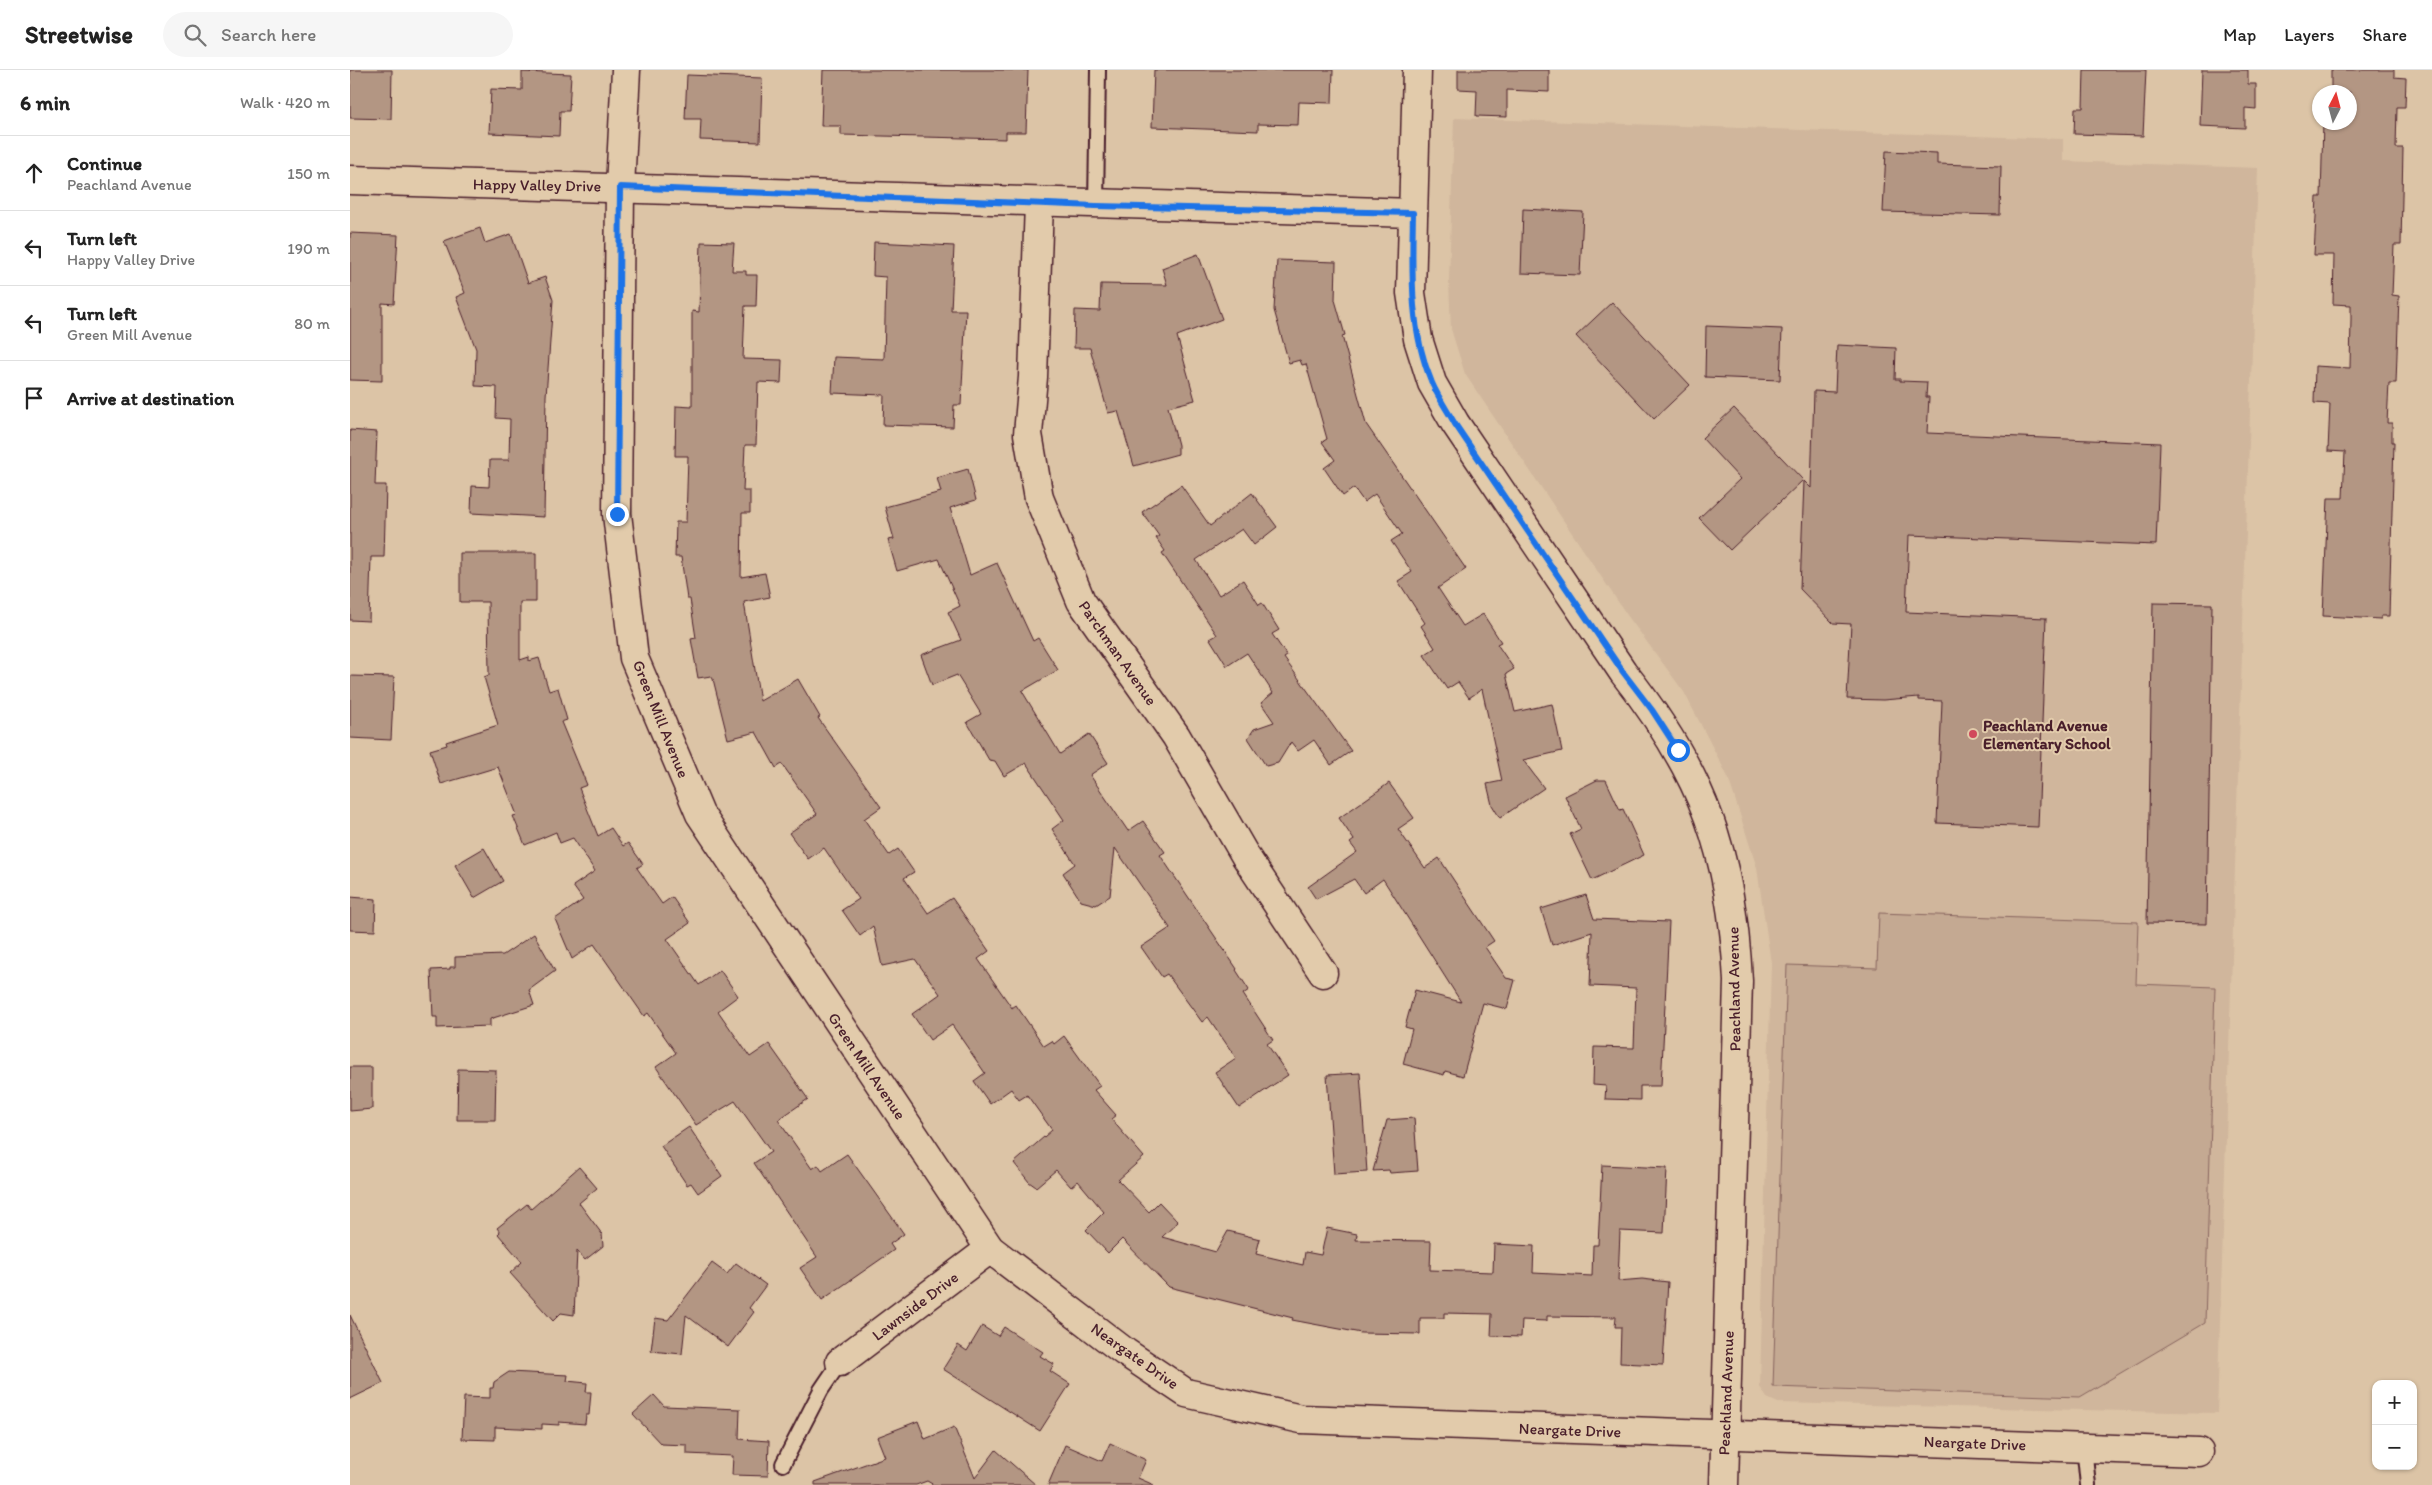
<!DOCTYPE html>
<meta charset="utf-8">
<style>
:root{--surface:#fff;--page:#f6f6f6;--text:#222;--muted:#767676;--line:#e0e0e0}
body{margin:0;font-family:Itim,sans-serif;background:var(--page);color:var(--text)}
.controls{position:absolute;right:15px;bottom:15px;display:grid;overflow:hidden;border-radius:10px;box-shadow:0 1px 4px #0004}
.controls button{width:45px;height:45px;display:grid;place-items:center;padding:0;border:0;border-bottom:1px solid var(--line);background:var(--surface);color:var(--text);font:25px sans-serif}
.compass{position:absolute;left:1962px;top:15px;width:45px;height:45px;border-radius:50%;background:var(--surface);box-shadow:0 1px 4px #0004;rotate:6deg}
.stop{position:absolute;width:15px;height:15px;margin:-11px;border:4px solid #1a73e8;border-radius:50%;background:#fff}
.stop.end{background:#1a73e8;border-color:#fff;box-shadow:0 1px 5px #0008}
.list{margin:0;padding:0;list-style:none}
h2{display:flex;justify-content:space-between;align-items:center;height:65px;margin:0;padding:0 20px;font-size:21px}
h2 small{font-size:16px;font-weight:400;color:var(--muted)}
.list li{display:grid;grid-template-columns:32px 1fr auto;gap:15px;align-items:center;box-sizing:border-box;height:75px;padding:0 20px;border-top:1px solid var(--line)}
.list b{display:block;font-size:19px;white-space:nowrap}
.list p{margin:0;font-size:16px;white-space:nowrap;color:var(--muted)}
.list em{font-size:16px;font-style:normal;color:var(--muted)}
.icon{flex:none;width:28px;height:28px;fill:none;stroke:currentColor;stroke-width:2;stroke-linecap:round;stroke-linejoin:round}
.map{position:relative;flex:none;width:2082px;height:1415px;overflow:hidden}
header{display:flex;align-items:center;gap:30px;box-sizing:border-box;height:70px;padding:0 25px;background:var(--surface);border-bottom:1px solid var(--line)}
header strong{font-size:24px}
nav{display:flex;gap:28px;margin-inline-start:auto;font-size:18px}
.search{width:350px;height:45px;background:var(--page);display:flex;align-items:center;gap:12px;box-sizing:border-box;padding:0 18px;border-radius:28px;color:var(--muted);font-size:19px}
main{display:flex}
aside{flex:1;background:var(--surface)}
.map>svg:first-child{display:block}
.built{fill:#d0b69c}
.green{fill:#c4a992;stroke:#87645e}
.building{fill:#b39683;stroke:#4a1f2b}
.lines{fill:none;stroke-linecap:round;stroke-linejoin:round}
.service-casing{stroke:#4a1f2b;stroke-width:18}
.minor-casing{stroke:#4a1f2b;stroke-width:31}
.service{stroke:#e2cbab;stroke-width:14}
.minor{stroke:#e2cbab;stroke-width:28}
.route{stroke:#1a73e8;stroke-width:6}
.poi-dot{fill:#d1495b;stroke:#e2cbab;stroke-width:2}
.labels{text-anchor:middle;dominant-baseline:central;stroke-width:4;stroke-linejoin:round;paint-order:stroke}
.street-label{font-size:16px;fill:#4a1f2b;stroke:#e2cbab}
.poi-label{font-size:16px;font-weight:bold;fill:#4a1f2b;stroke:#e2cbab;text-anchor:start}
</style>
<header>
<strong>Streetwise</strong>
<div class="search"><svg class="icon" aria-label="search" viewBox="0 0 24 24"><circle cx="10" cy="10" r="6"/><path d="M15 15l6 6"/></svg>Search here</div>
<nav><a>Map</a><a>Layers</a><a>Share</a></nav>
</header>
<main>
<aside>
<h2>6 min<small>Walk · 420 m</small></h2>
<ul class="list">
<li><svg class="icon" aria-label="ahead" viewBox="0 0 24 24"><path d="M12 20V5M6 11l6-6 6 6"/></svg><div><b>Continue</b><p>Peachland Avenue</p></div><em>150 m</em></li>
<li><svg class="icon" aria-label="left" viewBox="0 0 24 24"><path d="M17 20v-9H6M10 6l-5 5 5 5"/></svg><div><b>Turn left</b><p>Happy Valley Drive</p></div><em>190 m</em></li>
<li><svg class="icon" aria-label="left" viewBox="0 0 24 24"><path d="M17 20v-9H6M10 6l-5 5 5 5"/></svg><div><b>Turn left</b><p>Green Mill Avenue</p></div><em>80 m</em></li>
<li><svg class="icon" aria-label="arrive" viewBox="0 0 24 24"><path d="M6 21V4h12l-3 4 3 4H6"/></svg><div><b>Arrive at destination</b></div></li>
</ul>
</aside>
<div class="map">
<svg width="2082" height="1415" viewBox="0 0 2082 1415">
<rect width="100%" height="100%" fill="#dcc4a6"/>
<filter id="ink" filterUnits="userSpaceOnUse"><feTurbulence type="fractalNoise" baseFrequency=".02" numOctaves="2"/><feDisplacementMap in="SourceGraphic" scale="10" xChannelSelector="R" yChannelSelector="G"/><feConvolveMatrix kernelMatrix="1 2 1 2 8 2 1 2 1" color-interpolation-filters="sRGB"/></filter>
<g filter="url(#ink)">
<!-- built -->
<path class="built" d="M 1104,48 L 1713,69 L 1713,91 L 1908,98 L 1867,1343 L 1428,1333 L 1417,1328 L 1410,1317 L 1421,893 L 1407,798 L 1378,707 L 1334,622 L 1277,545 L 1115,304 L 1101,259 L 1099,211 Z"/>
<!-- green -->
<path class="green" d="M 1529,843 L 1788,852 L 1786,914 L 1865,917 L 1855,1253 L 1730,1327 L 1423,1317 L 1437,895 L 1527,898 Z"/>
<!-- building -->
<g class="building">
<path d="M 0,0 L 42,0 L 41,49 L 0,48 Z"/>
<path d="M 473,0 L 678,0 L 676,62 L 656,62 L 656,69 L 491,65 L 491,56 L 471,56 Z"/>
<path d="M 804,0 L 983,0 L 982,33 L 949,32 L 948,55 L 908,54 L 908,61 L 802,57 Z"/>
<path d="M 1108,0 L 1199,0 L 1199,22 L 1157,20 L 1157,47 L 1126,46 L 1127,20 L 1108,19 Z"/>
<path d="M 1734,0 L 1796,0 L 1793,66 L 1724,64 L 1725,38 L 1733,38 Z"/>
<path d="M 1852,0 L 1898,0 L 1898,14 L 1906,14 L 1906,39 L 1895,38 L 1895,58 L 1850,56 Z"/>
<path d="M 1981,0 L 2044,0 L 2044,7 L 2056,8 L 2055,37 L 2047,37 L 2046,78 L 2053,78 L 2051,175 L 2044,175 L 2042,225 L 2049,226 L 2046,313 L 2039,313 L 2037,353 L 2042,353 L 2042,372 L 2044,372 L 2039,546 L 2031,546 L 2031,549 L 1973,546 L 1978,428 L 1993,428 L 1995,382 L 1978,381 L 1980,334 L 1964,333 L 1965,296 L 2000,298 L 2001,249 L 2001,235 L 1983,234 L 1984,185 L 1964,185 L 1967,127 L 1971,127 L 1973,52 L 2000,52 L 2000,22 L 1981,22 Z"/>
<path d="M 172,2 L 221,4 L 219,41 L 210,41 L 209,66 L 139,63 L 141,19 L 172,20 Z"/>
<path d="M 337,5 L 412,8 L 410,72 L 350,70 L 351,49 L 335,49 Z"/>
<path d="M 1536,81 L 1587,83 L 1587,94 L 1651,96 L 1650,145 L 1533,142 Z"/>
<path d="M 1173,139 L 1233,142 L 1230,205 L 1171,203 Z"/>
<path d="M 130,158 L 135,173 L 161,164 L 178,213 L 195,207 L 203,230 L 196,326 L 194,447 L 121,443 L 122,416 L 139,417 L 140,390 L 159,390 L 160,349 L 146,348 L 147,317 L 125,316 L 126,279 L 106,227 L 115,223 L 94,171 Z"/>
<path d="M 0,163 L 48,165 L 44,234 L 32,233 L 32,311 L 0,310 Z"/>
<path d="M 351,172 L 384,173 L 382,201 L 396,201 L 396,205 L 407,205 L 406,236 L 395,236 L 393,289 L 432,290 L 431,313 L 408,312 L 406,375 L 395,375 L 393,421 L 400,421 L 400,443 L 392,443 L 391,507 L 415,503 L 420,527 L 394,532 L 410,631 L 448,609 L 470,647 L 468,648 L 531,737 L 514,749 L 539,785 L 548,779 L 564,802 L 554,808 L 578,843 L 602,828 L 639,881 L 628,889 L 662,938 L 666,935 L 694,976 L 702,971 L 704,974 L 714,966 L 750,1016 L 744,1020 L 766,1045 L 761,1049 L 794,1087 L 768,1110 L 799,1142 L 809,1132 L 828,1152 L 812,1167 L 866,1182 L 878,1161 L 910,1169 L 906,1184 L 953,1195 L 955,1182 L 971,1185 L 977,1158 L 1007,1164 L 1006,1170 L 1081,1171 L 1080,1200 L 1143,1202 L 1144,1174 L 1184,1176 L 1183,1203 L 1242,1206 L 1243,1175 L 1248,1175 L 1252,1095 L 1317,1098 L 1314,1163 L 1270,1161 L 1268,1211 L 1292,1209 L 1318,1212 L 1313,1295 L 1270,1293 L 1271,1257 L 1265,1257 L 1266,1247 L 1197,1246 L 1197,1251 L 1172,1250 L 1171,1267 L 1141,1266 L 1142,1244 L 1094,1243 L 1094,1248 L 1070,1248 L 1070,1264 L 1011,1263 L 942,1250 L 943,1248 L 819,1217 L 772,1169 L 758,1183 L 736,1160 L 754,1142 L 728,1111 L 721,1117 L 706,1100 L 686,1117 L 679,1112 L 664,1093 L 702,1060 L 677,1025 L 669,1030 L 661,1019 L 640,1034 L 624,1011 L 635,1003 L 602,955 L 580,970 L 562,944 L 590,924 L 565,889 L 532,896 L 523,856 L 510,866 L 492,840 L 509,829 L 474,778 L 458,789 L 439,763 L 467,744 L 432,694 L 426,698 L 406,662 L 378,669 L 363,609 L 361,606 L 348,608 L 341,569 L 346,568 L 340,529 L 337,529 L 331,487 L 325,487 L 326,452 L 336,452 L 338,386 L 325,386 L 326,336 L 342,337 L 342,241 L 349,242 Z"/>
<path d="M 524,172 L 604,176 L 601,240 L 616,240 L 611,335 L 604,335 L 603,357 L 533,355 L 534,325 L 482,323 L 484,287 L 534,289 L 536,207 L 523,206 Z"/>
<path d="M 848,184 L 872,249 L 827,266 L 845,330 L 818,337 L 828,375 L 828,384 L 784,396 L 768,341 L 758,343 L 740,278 L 724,278 L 725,240 L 750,241 L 751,214 L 817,215 L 812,198 Z"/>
<path d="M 927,190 L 986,192 L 985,230 L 995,265 L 992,266 L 1016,354 L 1116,499 L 1088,518 L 1113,556 L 1133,544 L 1151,572 L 1147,574 L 1164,599 L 1156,604 L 1165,642 L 1202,634 L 1212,681 L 1173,690 L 1194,718 L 1150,748 L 1142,735 L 1137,714 L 1152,711 L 1132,619 L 1119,628 L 1108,612 L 1097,619 L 1074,585 L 1085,578 L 1071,556 L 1075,553 L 1048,511 L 1062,502 L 1041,471 L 1052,464 L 1025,424 L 1014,432 L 1004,418 L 993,426 L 974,398 L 985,390 L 972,372 L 977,369 L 956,294 L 952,295 L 950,290 L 939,293 L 924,240 Z"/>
<path d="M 1262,232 L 1340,315 L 1304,349 L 1226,266 Z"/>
<path d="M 1356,256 L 1432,259 L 1430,310 L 1355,307 Z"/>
<path d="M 1487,275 L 1546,278 L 1545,309 L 1550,309 L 1550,311 L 1577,312 L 1576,327 L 1579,327 L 1577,363 L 1810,373 L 1806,475 L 1559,465 L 1556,542 L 1696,548 L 1688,757 L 1587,753 L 1592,631 L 1569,630 L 1569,627 L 1533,630 L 1497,629 L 1501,554 L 1483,553 L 1450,519 L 1454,411 L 1461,418 L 1464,321 L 1485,322 Z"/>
<path d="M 1384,338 L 1453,410 L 1380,480 L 1349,448 L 1390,409 L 1352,368 Z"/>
<path d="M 0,360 L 27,362 L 25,415 L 36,415 L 34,487 L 21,487 L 19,551 L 0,550 Z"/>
<path d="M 618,399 L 626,430 L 600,438 L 620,505 L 647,493 L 683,571 L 688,568 L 708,600 L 672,621 L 710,684 L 739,664 L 758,693 L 740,705 L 778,761 L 793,751 L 815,782 L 810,785 L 887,899 L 886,900 L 899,920 L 893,924 L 923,970 L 917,974 L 938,1005 L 889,1038 L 865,1002 L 886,988 L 858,947 L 852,952 L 817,904 L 812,907 L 791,877 L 820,858 L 765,778 L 760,826 L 746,835 L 731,831 L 713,803 L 725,794 L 702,759 L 714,750 L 676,693 L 654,706 L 645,691 L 639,690 L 617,652 L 631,644 L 607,605 L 582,615 L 571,585 L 611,570 L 598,542 L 610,536 L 589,489 L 547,501 L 538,470 L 544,469 L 535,437 L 591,422 L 587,408 Z"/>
<path d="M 831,415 L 860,456 L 902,423 L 927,457 L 904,475 L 892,459 L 846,490 L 869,525 L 893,510 L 909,535 L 912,533 L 929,560 L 922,564 L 937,586 L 934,588 L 1001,681 L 981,695 L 964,670 L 948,681 L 941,672 L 928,693 L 916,696 L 898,668 L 904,659 L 924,652 L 911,633 L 923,623 L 897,583 L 877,596 L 860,569 L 867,565 L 812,483 L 815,481 L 806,468 L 809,466 L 792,442 Z"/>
<path d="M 110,483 L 186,483 L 186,532 L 170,532 L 170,590 L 179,587 L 179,591 L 189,588 L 199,621 L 208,618 L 217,650 L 211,652 L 237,715 L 229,718 L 248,766 L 261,758 L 273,776 L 278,773 L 293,794 L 287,798 L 312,834 L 322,827 L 340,853 L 317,869 L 349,915 L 370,900 L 388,926 L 368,941 L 400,987 L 419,974 L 458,1029 L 428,1050 L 462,1099 L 468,1095 L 472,1101 L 497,1084 L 554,1164 L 540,1174 L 544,1180 L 472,1230 L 450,1198 L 467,1187 L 404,1093 L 421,1082 L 385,1031 L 346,1055 L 306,997 L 326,983 L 298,943 L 294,946 L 244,874 L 222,889 L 205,849 L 233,830 L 223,816 L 245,801 L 223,768 L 210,773 L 206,762 L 175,775 L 163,746 L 167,745 L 148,697 L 91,714 L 80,680 L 97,675 L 96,672 L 148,655 L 134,607 L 139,605 L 138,532 L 110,532 Z"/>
<path d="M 1803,533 L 1862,534 L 1857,854 L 1797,853 Z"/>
<path d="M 0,606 L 44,607 L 41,670 L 0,668 Z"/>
<path d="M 1247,710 L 1256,710 L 1270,740 L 1273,739 L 1294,785 L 1242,810 L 1220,764 L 1231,759 L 1215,726 Z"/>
<path d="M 1039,713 L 1064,748 L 1048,759 L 1075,798 L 1089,788 L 1144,871 L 1135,877 L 1156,908 L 1165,910 L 1157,939 L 1133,933 L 1113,1006 L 1095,1001 L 1094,1005 L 1053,994 L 1062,959 L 1055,957 L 1065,920 L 1111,932 L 1033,809 L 1014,823 L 1004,809 L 966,829 L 958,817 L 1007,782 L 1000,773 L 1004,770 L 989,748 Z"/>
<path d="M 134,778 L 153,811 L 124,828 L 105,795 Z"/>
<path d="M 1236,825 L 1244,849 L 1319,852 L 1311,1016 L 1290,1016 L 1290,1030 L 1255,1029 L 1256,1016 L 1243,1015 L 1244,977 L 1284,978 L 1286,918 L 1240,916 L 1242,862 L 1202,875 L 1191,839 Z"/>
<path d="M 0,827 L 26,829 L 25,861 L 0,860 Z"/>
<path d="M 184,864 L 205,901 L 179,920 L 184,935 L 140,949 L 140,956 L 87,958 L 87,947 L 83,947 L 81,900 L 100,899 L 100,897 L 105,897 L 105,887 L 153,885 Z"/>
<path d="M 0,997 L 22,997 L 22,1039 L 0,1041 Z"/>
<path d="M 108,999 L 146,1000 L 145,1050 L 107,1050 Z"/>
<path d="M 1010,1003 L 1017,1102 L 984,1104 L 977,1005 Z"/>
<path d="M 1064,1048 L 1068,1101 L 1040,1103 L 1039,1100 L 1023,1101 L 1037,1050 Z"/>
<path d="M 339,1057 L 372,1106 L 348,1123 L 341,1113 L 337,1115 L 311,1076 Z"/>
<path d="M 229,1097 L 247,1118 L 229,1133 L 252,1164 L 253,1176 L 235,1190 L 227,1181 L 224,1245 L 211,1243 L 203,1251 L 160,1203 L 172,1192 L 148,1164 L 150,1162 L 147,1158 L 177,1134 L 181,1139 Z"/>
<path d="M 362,1193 L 377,1204 L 386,1193 L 416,1215 L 399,1238 L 404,1242 L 378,1277 L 336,1245 L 332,1284 L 301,1281 L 305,1248 L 318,1250 Z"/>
<path d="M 0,1245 L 33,1313 L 0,1329 Z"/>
<path d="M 632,1256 L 648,1266 L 654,1257 L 693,1282 L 690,1286 L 704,1294 L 700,1301 L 720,1314 L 690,1361 L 593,1299 L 608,1275 L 617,1281 Z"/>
<path d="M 159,1302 L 218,1305 L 217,1311 L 237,1313 L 236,1322 L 241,1322 L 239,1345 L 236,1345 L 235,1354 L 209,1352 L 209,1355 L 192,1354 L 192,1359 L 145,1357 L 145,1370 L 112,1369 L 114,1327 L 140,1328 L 140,1318 L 143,1318 L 144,1312 Z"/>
<path d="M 304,1325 L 314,1336 L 390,1339 L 389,1369 L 419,1371 L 418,1406 L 382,1405 L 383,1386 L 337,1384 L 337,1375 L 311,1374 L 283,1344 Z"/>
<path d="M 568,1351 L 575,1369 L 604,1357 L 625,1408 L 646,1380 L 686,1415 L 584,1415 L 577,1411 L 566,1415 L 465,1415 L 465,1412 L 535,1387 L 527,1367 Z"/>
<path d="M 760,1373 L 796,1390 L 788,1408 L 804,1415 L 698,1415 L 715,1375 L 752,1391 Z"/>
</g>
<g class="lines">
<defs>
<g id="service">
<path d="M 746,136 L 748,0"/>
<path d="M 1734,1376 L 1738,1415"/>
<path d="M 433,1394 L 471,1320 L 490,1292"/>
</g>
<g id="minor">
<path d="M 276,0 L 270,117 L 267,444 L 284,588 L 350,744 L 640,1179 L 775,1282 L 836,1323 L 951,1349 L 1849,1382"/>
<path d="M 1067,0 L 1061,223 L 1068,269 L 1082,313 L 1105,353 L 1273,602 C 1353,703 1382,783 1388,911 L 1374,1415"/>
<path d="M 0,110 C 354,119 708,135 1063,143"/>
<path d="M 689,133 L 683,307 L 678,364 L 689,428 L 731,531 L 826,666 L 896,787 L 973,903"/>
<path d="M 490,1292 L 640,1179"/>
</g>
</defs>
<!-- service casing -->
<use href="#service" class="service-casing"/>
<!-- minor casing -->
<use href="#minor" class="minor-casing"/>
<!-- service -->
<use href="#service" class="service"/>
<!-- minor -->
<use href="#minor" class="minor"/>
</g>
</g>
<g class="lines" filter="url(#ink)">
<!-- route -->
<path class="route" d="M 267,444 L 270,117 L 746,136 L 1063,143 C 1062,201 1059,259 1082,313 C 1088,327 1097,340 1105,354 L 1273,602 L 1302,640 L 1328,680"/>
</g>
<!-- markers -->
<circle class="poi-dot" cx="1623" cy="664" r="5"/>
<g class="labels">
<!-- street labels -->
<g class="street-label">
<text transform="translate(187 115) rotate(1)">Happy Valley Drive</text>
<text transform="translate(768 583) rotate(55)">Parchman Avenue</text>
<text transform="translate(311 649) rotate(68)">Green Mill Avenue</text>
<text transform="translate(1384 919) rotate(-91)">Peachland Avenue</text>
<text transform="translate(517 996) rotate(56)">Green Mill Avenue</text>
<text transform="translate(565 1236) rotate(-37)">Lawnside Drive</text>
<text transform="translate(785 1286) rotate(35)">Neargate Drive</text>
<text transform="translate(1376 1323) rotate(-88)">Peachland Avenue</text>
<text transform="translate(1220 1360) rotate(2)">Neargate Drive</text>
<text transform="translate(1625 1373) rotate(2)">Neargate Drive</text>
</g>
<!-- poi labels -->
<g class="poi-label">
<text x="1633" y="655">Peachland Avenue<tspan x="1633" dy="18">Elementary School</tspan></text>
</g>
</g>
</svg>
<div class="controls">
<button>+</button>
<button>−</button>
</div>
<svg class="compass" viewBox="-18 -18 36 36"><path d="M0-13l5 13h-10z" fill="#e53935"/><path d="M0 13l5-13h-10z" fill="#767676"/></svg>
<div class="stop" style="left:1328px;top:680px"></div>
<div class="stop end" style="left:267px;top:444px"></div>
</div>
</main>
